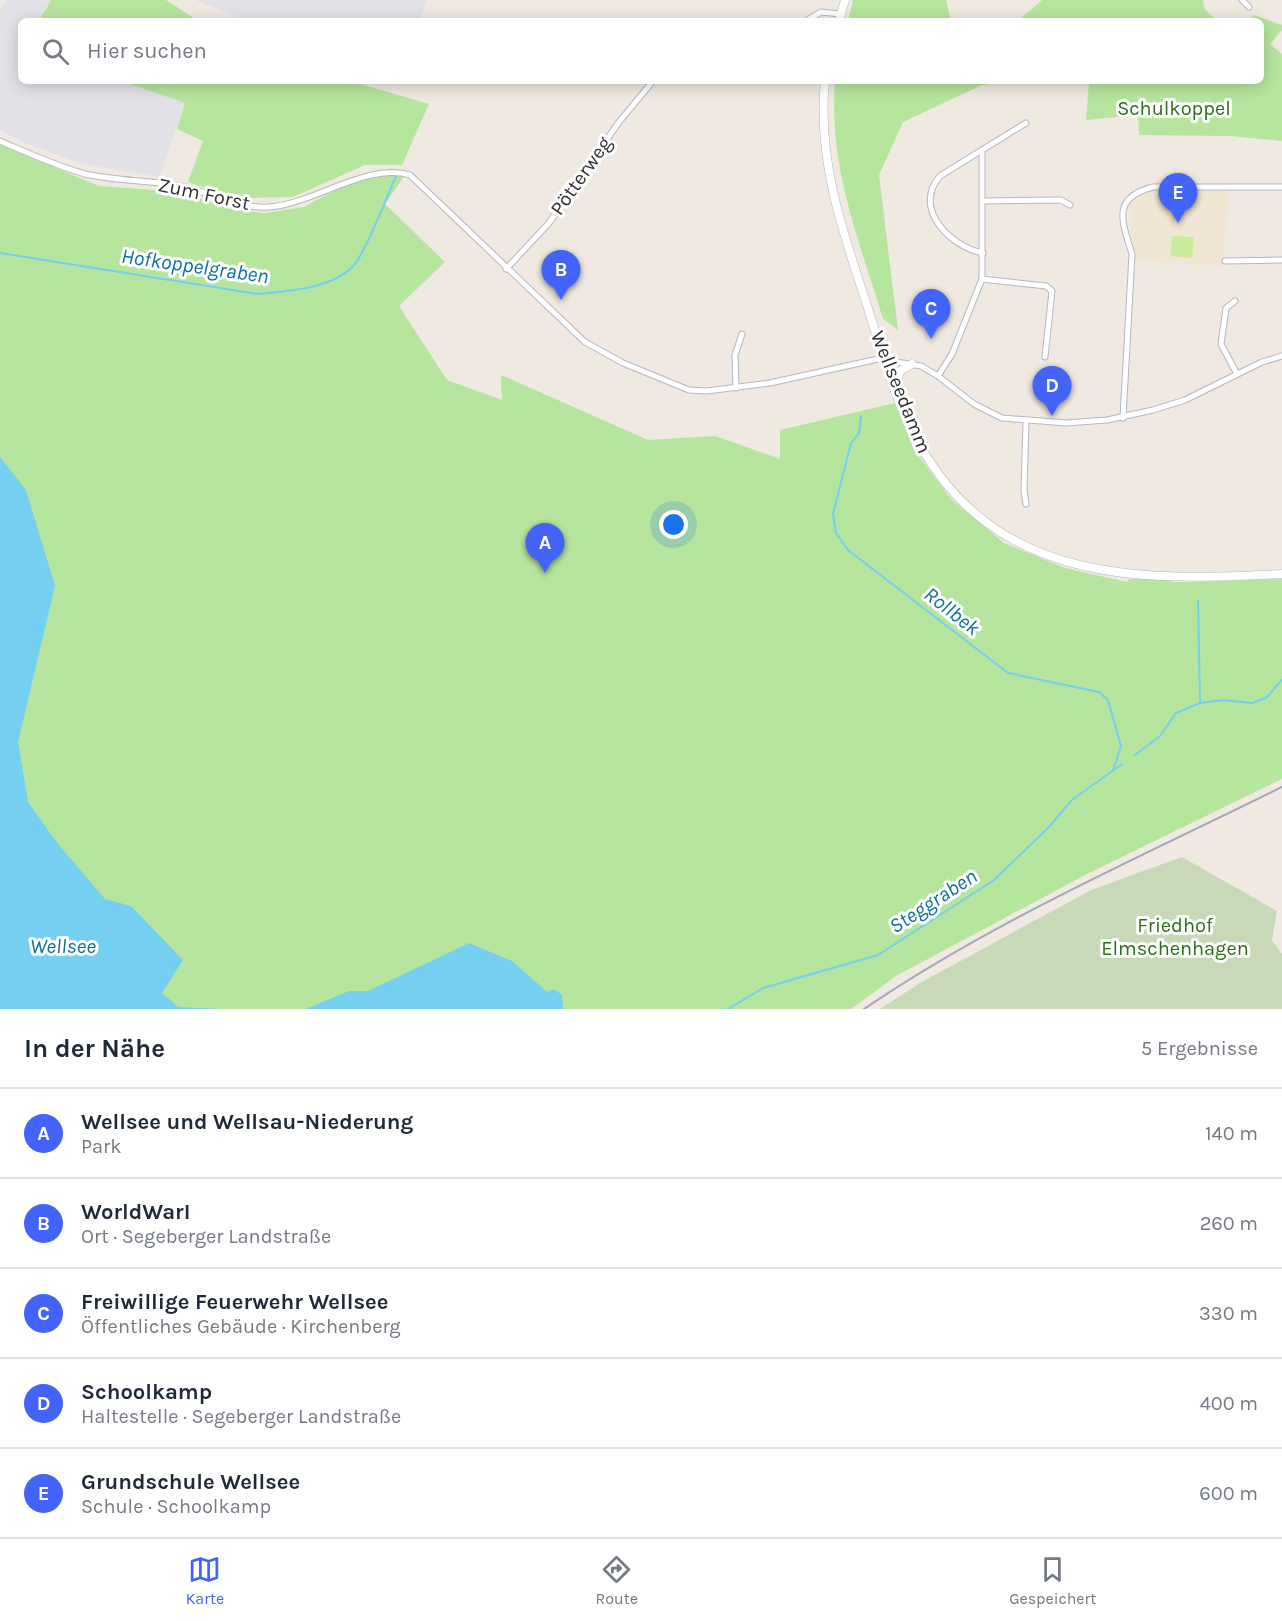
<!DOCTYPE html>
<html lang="de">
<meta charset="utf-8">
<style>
:root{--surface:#fff;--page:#f2f2f3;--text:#1f2937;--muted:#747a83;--line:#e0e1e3;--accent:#4264fb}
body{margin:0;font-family:Karla,sans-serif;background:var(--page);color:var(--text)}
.you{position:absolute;left:674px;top:525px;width:21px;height:21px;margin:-15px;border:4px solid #fff;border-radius:50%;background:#1a73e8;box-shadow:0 0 0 9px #1a73e833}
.badge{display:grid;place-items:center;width:39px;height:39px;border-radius:50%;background:var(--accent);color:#fff;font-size:20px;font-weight:700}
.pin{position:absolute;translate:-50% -50px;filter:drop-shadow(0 2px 3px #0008)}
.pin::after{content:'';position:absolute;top:32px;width:21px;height:18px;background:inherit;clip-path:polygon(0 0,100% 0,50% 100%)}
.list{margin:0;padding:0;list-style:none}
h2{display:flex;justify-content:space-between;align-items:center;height:78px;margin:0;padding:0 24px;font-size:26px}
h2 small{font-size:20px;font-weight:400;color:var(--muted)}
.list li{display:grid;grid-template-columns:39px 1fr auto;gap:18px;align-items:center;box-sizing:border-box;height:90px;padding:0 24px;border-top:2px solid var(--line)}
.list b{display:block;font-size:22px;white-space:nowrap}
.list p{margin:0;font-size:20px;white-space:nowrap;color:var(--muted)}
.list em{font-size:20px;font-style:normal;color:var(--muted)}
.icon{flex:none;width:33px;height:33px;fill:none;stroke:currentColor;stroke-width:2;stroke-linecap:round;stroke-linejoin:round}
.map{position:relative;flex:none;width:1282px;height:1009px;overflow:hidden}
.search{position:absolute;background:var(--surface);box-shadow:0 3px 15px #0003;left:18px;right:18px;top:18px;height:66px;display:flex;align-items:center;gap:15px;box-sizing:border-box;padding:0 21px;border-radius:9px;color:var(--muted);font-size:22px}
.sheet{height:528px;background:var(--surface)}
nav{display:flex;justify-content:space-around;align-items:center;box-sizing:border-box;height:84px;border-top:2px solid var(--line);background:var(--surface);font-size:16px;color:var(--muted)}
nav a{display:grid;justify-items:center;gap:3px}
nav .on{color:var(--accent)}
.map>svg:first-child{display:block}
.industrial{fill:#e3e1e8}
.education{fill:#f0e6d1}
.green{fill:#b6e59e}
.cemetery{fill:#c8d9b8}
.pitch{fill:#c9ec9a}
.water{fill:#75cff0}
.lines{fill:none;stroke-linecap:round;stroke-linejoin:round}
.stream{stroke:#75cff0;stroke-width:2}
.minor-casing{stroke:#b4b7c1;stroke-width:7}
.secondary-casing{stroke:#b4b7c1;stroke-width:9}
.minor{stroke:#fff;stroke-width:5}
.secondary{stroke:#fff;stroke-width:8}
.rail{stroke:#a3a6b8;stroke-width:2}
.labels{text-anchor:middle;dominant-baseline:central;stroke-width:6;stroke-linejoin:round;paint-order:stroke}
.park-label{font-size:20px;fill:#2c6e1b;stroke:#fff}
.street-label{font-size:20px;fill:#2e2e2e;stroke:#fff}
.water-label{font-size:21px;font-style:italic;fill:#0d6fa3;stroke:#fff}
</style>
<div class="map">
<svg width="1282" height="1009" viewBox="0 0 1282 1009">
<rect width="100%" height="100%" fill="#efe9e1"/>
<!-- industrial -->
<g class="industrial">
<path d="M 6,0 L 50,0 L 39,21 L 21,21 L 21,81 L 121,81 L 185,103 L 159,177 L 82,164 L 20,141 L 0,130 L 0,12 Z"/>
<path d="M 195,0 L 427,0 L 419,21 L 249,21 Z"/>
</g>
<!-- education -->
<path class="education" d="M 1166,190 L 1228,191 L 1223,266 L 1137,261 L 1129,216 L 1131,204 L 1148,193 Z"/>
<!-- green -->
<g class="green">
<path d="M 51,0 L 166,0 L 198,21 L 39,21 Z"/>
<path d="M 853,0 L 946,0 L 951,21 L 848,21 Z"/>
<path d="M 1042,0 L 1203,0 L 1205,10 L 1218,21 L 1018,21 Z"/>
<path d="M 1254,15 L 1282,25 L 1282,30 L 1270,44 L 1282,54 L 1282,141 L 1230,136 L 1139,135 L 1138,115 L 1086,120 L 1089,81 L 1261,81 L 1261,21 L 1248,21 Z"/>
<path d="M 121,81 L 350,81 L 429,104 L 402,165 L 365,165 L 293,197 L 237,198 L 188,182 L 203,141 L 177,129 L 185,103 Z"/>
<path d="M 835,81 L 1003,81 L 980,86 L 903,122 L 879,175 L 898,330 L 883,319 C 859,239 828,166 835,81 Z"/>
<path d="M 0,145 L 99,186 L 182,192 L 230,209 L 265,213 L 304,207 L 365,174 L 405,175 L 385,204 L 445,262 L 399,306 L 447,380 L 502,400 L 501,375 L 648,440 L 715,436 L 780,459 L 780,430 L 895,403 L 914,450 L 951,499 L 1004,543 L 1065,568 L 1127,582 L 1129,579 L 1171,579 L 1172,582 L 1186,582 L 1282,579 L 1282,779 L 1087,874 L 896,976 L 851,1009 L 0,1009 Z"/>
</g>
<!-- cemetery -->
<path class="cemetery" d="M 1182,857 L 1277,911 L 1272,940 L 1282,954 L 1282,1009 L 880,1009 L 920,983 L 1091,890 Z"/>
<!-- pitch -->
<path class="pitch" d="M 1172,236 L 1194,237 L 1192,258 L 1170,256 Z"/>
<!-- water -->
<g class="water">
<path d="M 0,457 L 26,490 L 55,586 L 18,742 L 28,802 L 58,844 L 105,899 L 131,906 L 183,960 L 162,993 L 178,1007 L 218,1009 L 0,1009 Z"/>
<path d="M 469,943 L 512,961 L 547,992 L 554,989 L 562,995 L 563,1009 L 306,1009 L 349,991 L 368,991 Z"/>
</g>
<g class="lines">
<!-- stream -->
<g class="stream">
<path d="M 0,253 L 258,294 C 288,291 333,289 354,265 C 367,250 387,196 396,176"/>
<path d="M 861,416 L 859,433 L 851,443 L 833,514 L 836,533 L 848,550 L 1008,673 L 1099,692 L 1108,700 L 1121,746 L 1113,771"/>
<path d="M 1198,600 L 1200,702"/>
<path d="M 1135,755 L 1160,736 L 1176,713 L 1200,703 L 1223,700 L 1252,703 L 1266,698 L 1282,680"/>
<path d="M 728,1009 L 763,988 L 878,955 L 994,880 L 1049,827 L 1072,800 L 1122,764"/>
</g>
<defs>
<g id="minor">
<path d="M 1242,0 L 1249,7"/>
<path d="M 806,21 L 821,12 L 841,14"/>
<path d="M 0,141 C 28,153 56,166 85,174 C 116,181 149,180 181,186 C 211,192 237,209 269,207 C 314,204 367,162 410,175 L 585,342 L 623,363 L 689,390 L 707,391 L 770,383 L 878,359 L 921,366 L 938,376 L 974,404 L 1002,418 L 1066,423 L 1107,420 L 1153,410 L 1185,400 L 1262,362 L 1282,356"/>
<path d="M 983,201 L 1061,200 L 1070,205"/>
<path d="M 983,253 C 950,247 912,208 940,176 L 1026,123"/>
<path d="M 1225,261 L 1282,260"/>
<path d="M 506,269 L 549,223 L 619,122 L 653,81"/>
<path d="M 982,279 L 1046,286 L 1052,291 L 1045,357"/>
<path d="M 1235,301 L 1226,308 L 1221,344 L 1237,374"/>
<path d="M 938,376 L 952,354 L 982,279 L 982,150"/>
<path d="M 736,388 L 735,355 L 742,334"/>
<path d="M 1123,418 L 1132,254 C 1122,221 1111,198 1153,187 L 1282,187"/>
<path d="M 1026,422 L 1024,491 L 1026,504"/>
</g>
<g id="secondary">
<path d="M 839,21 L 845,0"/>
<path d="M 825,81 C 817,158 842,230 866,302 C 882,353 897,409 925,454 C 1005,585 1147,581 1282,574"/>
<path d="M 895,388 L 900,371 L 912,364"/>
</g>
</defs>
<!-- minor casing -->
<use href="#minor" class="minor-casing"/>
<!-- secondary casing -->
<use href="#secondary" class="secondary-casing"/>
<!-- minor -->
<use href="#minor" class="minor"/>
<!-- secondary -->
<use href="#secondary" class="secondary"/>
<!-- rail -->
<path class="rail" d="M 864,1009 C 995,920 1141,857 1282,787"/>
</g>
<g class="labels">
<!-- park labels -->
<g class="park-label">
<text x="1174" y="108">Schulkoppel</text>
<text x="1175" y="925">Friedhof<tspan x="1175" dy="23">Elmschenhagen</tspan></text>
</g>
<!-- street labels -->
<g class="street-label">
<text transform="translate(581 176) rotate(-55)">Pötterweg</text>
<text transform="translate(204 194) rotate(12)">Zum Forst</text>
<text transform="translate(901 392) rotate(68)">Wellseedamm</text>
</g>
<!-- water labels -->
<g class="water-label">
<text transform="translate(195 266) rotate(8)">Hofkoppelgraben</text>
<text transform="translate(952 611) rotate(38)">Rollbek</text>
<text transform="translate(933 901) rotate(-33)">Steggraben</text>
<text x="63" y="946">Wellsee</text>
</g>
</g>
</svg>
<div class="you"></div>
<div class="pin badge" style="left:545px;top:573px">A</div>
<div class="pin badge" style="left:561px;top:300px">B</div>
<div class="pin badge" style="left:931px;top:339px">C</div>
<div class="pin badge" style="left:1052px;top:416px">D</div>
<div class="pin badge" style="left:1178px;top:223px">E</div>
<div class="search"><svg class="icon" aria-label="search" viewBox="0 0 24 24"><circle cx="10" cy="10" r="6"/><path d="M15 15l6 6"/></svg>Hier suchen</div>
</div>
<section class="sheet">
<h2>In der Nähe<small>5 Ergebnisse</small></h2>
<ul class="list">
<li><span class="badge">A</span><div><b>Wellsee und Wellsau-Niederung</b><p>Park</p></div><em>140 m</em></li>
<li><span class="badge">B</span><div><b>WorldWarI</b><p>Ort · Segeberger Landstraße</p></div><em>260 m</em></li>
<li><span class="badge">C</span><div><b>Freiwillige Feuerwehr Wellsee</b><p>Öffentliches Gebäude · Kirchenberg</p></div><em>330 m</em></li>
<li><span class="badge">D</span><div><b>Schoolkamp</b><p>Haltestelle · Segeberger Landstraße</p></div><em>400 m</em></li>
<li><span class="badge">E</span><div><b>Grundschule Wellsee</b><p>Schule · Schoolkamp</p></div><em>600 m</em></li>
</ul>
</section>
<nav>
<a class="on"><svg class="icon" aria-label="map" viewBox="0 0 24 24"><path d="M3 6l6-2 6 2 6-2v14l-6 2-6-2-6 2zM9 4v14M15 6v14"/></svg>Karte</a>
<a><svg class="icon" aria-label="directions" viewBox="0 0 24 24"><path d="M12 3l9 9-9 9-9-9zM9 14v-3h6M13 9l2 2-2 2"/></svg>Route</a>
<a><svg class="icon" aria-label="saved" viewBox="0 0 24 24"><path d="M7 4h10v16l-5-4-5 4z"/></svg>Gespeichert</a>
</nav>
